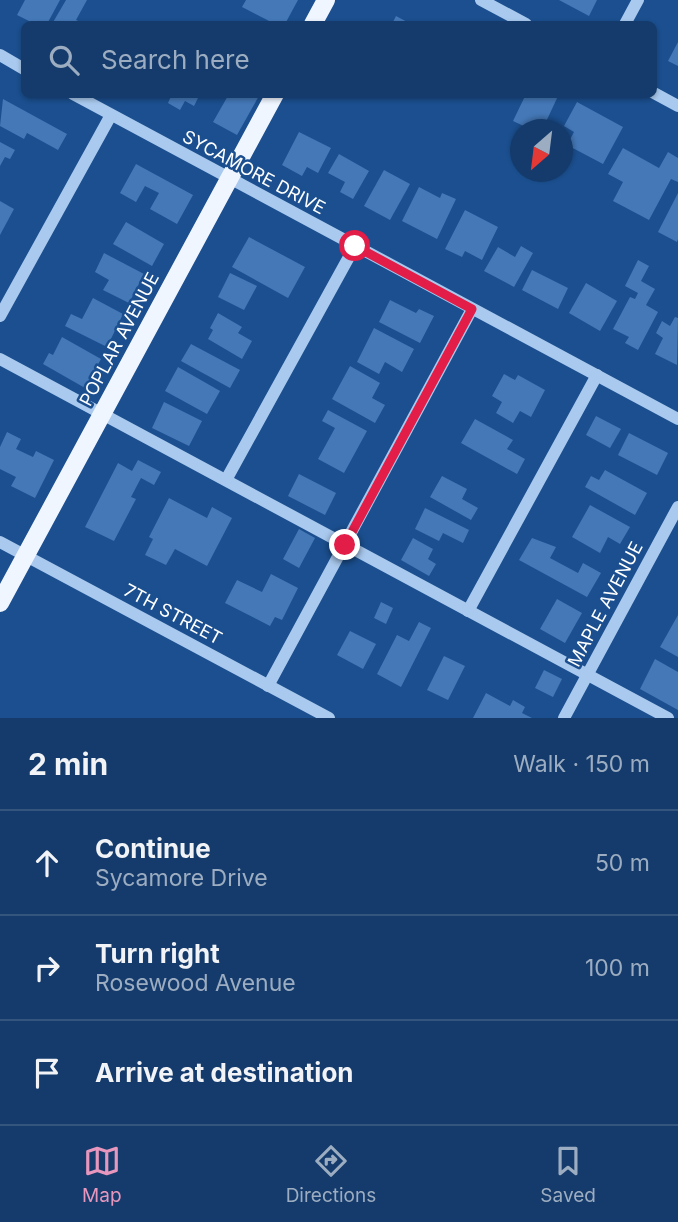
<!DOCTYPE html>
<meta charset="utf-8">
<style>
:root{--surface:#143b6b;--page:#214673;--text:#f1f3f6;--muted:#9dadc1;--line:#33557e;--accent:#e797bd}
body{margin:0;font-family:Inter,sans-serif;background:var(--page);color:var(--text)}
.compass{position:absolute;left:510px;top:119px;width:63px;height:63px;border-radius:50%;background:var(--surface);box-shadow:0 2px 5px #0004;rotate:208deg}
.stop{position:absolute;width:21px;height:21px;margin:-16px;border:5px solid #e11d48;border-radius:50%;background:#fff}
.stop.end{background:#e11d48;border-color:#fff;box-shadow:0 2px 7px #0008}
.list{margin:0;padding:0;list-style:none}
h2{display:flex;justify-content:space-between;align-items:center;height:91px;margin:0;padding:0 28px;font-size:30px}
h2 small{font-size:23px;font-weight:400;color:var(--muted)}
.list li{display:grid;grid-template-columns:46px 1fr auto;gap:21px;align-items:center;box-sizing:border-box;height:105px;padding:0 28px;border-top:2px solid var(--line)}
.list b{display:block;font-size:26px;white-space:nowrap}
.list p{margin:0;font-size:23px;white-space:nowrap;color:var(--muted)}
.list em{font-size:23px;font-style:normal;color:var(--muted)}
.icon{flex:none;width:38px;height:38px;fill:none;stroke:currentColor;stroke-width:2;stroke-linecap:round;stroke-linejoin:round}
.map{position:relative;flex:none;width:678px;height:718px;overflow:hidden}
.search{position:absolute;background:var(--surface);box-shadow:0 2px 5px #0004;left:21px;right:21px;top:21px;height:77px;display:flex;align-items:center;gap:18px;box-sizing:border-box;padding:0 24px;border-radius:10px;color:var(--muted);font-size:26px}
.sheet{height:406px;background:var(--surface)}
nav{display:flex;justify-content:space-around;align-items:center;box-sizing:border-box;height:98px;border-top:2px solid var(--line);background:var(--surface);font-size:19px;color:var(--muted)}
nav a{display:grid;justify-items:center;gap:4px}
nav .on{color:var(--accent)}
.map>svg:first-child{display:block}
.building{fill:#4478b7}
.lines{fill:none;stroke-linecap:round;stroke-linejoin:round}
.minor{stroke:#a9c9ee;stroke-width:12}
.major{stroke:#f0f6ff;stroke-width:18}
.route{stroke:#e11d48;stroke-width:9}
.labels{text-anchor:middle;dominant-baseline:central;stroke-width:5;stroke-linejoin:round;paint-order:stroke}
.street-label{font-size:18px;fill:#fff;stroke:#1b4f8f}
</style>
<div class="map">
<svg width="678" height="718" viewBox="0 0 678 718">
<rect width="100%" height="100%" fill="#1b4f8f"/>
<!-- building -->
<g class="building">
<path d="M 25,0 L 60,0 L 47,24 L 35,24 L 17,15 Z"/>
<path d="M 66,0 L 87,0 L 76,20 L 85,24 L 52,24 Z"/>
<path d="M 246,0 L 298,0 L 285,24 L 275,24 L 242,7 Z"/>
<path d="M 559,0 L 597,0 L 589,16 Z"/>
<path d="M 396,16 L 411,24 L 392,24 Z"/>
<path d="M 678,42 L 678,66 L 668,61 Z"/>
<path d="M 172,94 L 200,94 L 194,106 L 185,101 L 180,110 L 168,103 Z"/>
<path d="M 229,94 L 260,94 L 237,135 L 213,122 Z"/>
<path d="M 526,94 L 559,94 L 544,126 L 533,121 L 530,129 L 513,121 Z"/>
<path d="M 3,99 L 67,134 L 58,150 L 27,133 L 24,139 L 0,126 Z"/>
<path d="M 577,102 L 623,127 L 603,164 L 567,145 L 574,132 L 564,126 Z"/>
<path d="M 299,132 L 331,148 L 318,173 L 307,167 L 302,176 L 282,165 Z"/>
<path d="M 0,142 L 15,150 L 10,159 L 5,157 L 0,166 Z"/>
<path d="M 623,148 L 659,168 L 668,152 L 678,158 L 678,182 L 671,179 L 649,220 L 613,201 L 623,182 L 608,174 Z"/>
<path d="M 339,154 L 369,171 L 353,199 L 340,192 L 345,182 L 328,173 Z"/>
<path d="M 136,164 L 193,195 L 177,224 L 150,209 L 159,193 L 145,186 L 136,202 L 120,193 Z"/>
<path d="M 384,170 L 410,184 L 390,220 L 364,206 Z"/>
<path d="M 419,187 L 440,198 L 442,193 L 456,199 L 437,239 L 402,221 Z"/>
<path d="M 678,193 L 678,239 L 677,242 L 658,232 Z"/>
<path d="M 0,201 L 14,209 L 0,235 Z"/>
<path d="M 465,210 L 498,227 L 482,260 L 465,251 L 462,257 L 445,249 Z"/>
<path d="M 126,222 L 164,244 L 152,266 L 113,244 Z"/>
<path d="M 249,237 L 305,267 L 288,298 L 232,267 Z"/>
<path d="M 521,246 L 533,253 L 514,287 L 484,271 L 498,247 L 515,257 Z"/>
<path d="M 104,253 L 144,274 L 129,303 L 103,290 L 109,280 L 95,272 Z"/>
<path d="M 638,260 L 649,266 L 641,281 L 655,289 L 646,305 L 658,312 L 638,350 L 625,343 L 629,337 L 613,329 L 630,297 L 635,299 L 638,293 L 625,286 Z"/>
<path d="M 532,270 L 568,288 L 558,309 L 522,290 Z"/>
<path d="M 230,273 L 257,286 L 244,310 L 218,297 Z"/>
<path d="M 586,283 L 617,301 L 600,331 L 569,313 Z"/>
<path d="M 93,298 L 123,314 L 107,347 L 65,326 L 71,314 L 82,319 Z"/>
<path d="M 390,300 L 416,313 L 419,309 L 434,316 L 420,343 L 379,322 Z"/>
<path d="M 218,313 L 242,327 L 238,333 L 252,341 L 242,359 L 208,339 L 213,330 L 210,328 Z"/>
<path d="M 675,317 L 678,318 L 677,365 L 655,354 L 663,338 L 656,333 L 662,321 L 670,326 Z"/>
<path d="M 374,328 L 414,349 L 402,372 L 385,362 L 379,374 L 357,362 Z"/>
<path d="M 62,337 L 101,359 L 85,388 L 43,364 L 49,353 L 53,355 Z"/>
<path d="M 191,344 L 240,370 L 230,388 L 181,361 Z"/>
<path d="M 350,366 L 380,383 L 372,398 L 385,405 L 375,423 L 332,399 Z"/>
<path d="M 178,367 L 220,391 L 207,414 L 165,391 Z"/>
<path d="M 504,374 L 515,380 L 518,375 L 545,390 L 531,417 L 520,411 L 513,423 L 496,413 L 502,402 L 492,396 Z"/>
<path d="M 164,402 L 202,421 L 189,446 L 152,428 Z"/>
<path d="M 328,410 L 367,431 L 344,473 L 318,459 L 335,428 L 322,421 Z"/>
<path d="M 596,416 L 621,429 L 610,448 L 586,435 Z"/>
<path d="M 475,419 L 513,440 L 507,449 L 525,459 L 517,474 L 461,443 Z"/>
<path d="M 7,432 L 21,439 L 16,449 L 33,457 L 36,451 L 54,460 L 35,498 L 11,486 L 16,477 L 0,469 L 0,447 Z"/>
<path d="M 629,433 L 668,453 L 657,475 L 618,455 Z"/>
<path d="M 138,460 L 161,472 L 154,485 L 141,478 L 131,497 L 136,499 L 114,541 L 85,527 L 118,463 L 132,471 Z"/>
<path d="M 605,470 L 647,493 L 635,515 L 585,487 L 591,476 L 599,480 Z"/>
<path d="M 299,474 L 336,493 L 325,515 L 288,496 Z"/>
<path d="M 442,476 L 467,489 L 462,499 L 478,508 L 471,520 L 430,497 Z"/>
<path d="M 169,498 L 207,518 L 212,507 L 232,518 L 207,566 L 175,549 L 166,565 L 145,555 L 153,539 L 149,537 Z"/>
<path d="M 590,505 L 630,527 L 620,544 L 608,537 L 600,553 L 572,537 Z"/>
<path d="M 425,508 L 469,530 L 463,543 L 443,533 L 439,541 L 415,529 Z"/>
<path d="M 299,529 L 315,538 L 299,568 L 283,559 Z"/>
<path d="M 413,538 L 433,549 L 428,559 L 436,564 L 429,576 L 401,560 Z"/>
<path d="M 532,538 L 556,547 L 550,558 L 578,573 L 583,563 L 601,573 L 587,597 L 519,560 Z"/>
<path d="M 271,574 L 298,588 L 282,620 L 275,617 L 270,626 L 225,603 L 237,580 L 262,592 Z"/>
<path d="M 557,599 L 582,613 L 565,643 L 540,629 Z"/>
<path d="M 381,602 L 393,608 L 386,624 L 374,618 Z"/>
<path d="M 678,615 L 678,657 L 660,647 Z"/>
<path d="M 419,622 L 431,628 L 401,687 L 377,674 L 397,635 L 409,641 Z"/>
<path d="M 350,631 L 376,644 L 363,669 L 337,655 Z"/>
<path d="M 444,656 L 465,666 L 448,700 L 427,690 Z"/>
<path d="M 655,659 L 678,672 L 678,710 L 640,689 Z"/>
<path d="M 544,670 L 562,679 L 553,697 L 535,688 Z"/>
<path d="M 486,693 L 510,706 L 513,700 L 525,707 L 522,713 L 532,718 L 473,718 Z"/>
</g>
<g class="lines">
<!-- minor -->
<g class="minor">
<path d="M 481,0 L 526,24"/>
<path d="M 625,24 L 638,0"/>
<path d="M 0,55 L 24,69"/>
<path d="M 654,93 L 678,106"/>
<path d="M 73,94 L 678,419"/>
<path d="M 0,316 L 111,115"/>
<path d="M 0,359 L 668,718"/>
<path d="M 226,480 L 355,246"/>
<path d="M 0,542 L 329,718"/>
<path d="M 468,611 L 597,375"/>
<path d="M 268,686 L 472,309"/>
<path d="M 564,718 L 678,507"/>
</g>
<!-- major -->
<g class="major">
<path d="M 313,24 L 326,0"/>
<path d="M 0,603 L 275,94"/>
</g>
</g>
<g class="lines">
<!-- route -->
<path class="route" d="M 345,545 L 472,309 L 355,246"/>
</g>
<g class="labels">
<!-- street labels -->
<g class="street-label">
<text transform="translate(254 172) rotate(28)">SYCAMORE DRIVE</text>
<text transform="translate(119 339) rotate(-62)">POPLAR AVENUE</text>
<text transform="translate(605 604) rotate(-62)">MAPLE AVENUE</text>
<text transform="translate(173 614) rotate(28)">7TH STREET</text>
</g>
</g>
</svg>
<svg class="compass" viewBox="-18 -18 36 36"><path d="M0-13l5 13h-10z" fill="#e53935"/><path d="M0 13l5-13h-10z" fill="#9dadc1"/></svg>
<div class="stop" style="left:355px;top:246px"></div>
<div class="stop end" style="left:345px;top:545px"></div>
<div class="search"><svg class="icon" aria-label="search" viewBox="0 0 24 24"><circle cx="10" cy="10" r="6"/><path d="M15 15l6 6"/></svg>Search here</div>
</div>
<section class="sheet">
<h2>2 min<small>Walk · 150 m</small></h2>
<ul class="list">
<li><svg class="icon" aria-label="ahead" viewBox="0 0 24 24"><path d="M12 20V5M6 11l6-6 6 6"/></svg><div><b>Continue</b><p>Sycamore Drive</p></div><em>50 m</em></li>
<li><svg class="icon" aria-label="right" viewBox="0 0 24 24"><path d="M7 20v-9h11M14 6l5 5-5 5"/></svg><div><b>Turn right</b><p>Rosewood Avenue</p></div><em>100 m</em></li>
<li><svg class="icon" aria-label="arrive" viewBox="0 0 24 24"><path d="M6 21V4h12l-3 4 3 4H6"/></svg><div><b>Arrive at destination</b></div></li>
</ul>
</section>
<nav>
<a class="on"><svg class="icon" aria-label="map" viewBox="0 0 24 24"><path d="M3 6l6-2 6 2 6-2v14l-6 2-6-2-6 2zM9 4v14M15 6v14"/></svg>Map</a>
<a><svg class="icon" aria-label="directions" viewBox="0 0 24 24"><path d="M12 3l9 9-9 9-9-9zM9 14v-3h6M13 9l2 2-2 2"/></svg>Directions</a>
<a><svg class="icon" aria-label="saved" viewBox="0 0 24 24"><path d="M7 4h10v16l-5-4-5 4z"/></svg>Saved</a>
</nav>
